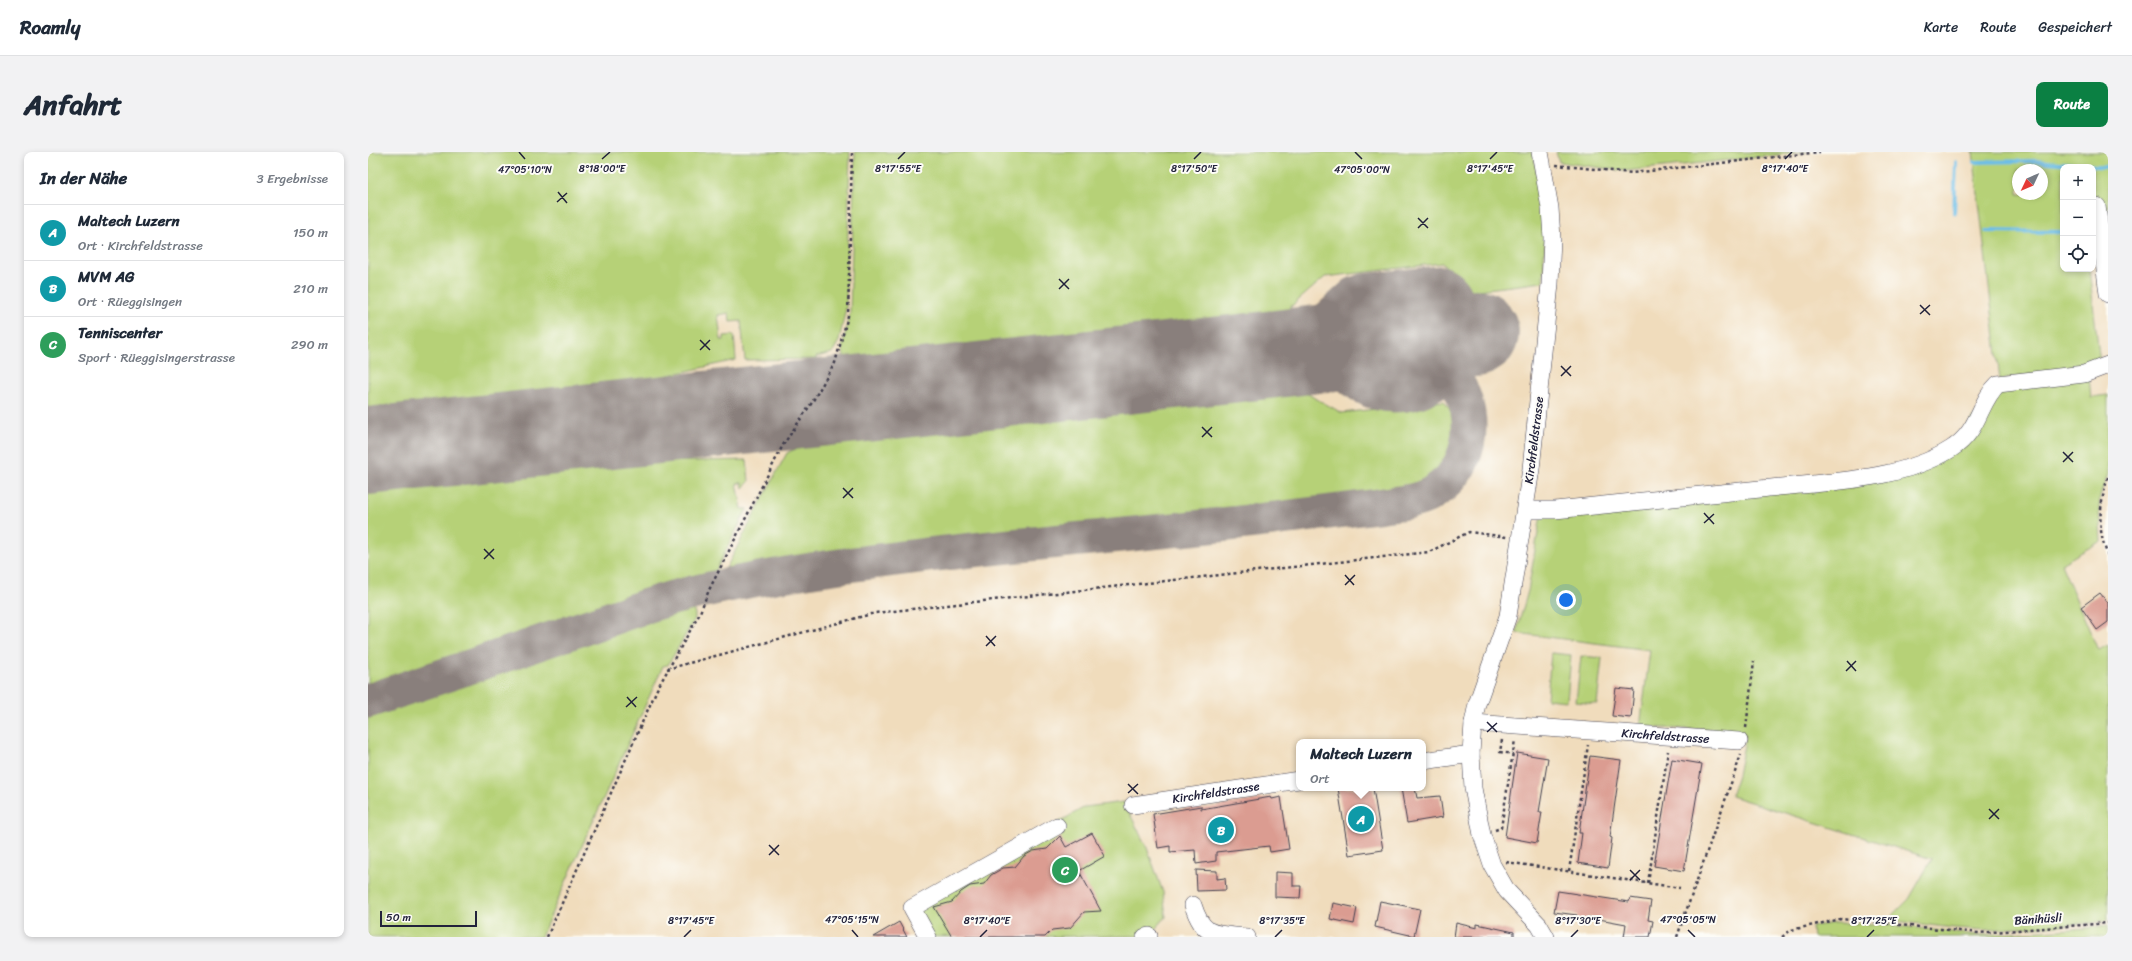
<!DOCTYPE html>
<html lang="de">
<meta charset="utf-8">
<style>
:root{--surface:#fff;--page:#f2f2f3;--text:#1f2937;--muted:#747a83;--line:#e0e1e3;--accent:#0b8043}
body{margin:0;font-family:Sriracha,sans-serif;background:var(--page);color:var(--text)}
.controls{position:absolute;right:12px;top:12px;display:grid;overflow:hidden;border-radius:8px;box-shadow:0 2px 6px #0003}
.controls button{width:36px;height:36px;display:grid;place-items:center;padding:0;border:0;border-bottom:1px solid var(--line);background:var(--surface);color:var(--text);font:20px sans-serif}
.compass{position:absolute;left:1644px;top:12px;width:36px;height:36px;border-radius:50%;background:var(--surface);box-shadow:0 2px 6px #0003;rotate:226deg}
.scale{position:absolute;left:12px;bottom:10px;width:97px;box-sizing:border-box;padding-left:4px;border:2px solid #22223b;border-top:0;font-size:11px;line-height:14px;white-space:nowrap;color:#22223b;-webkit-text-stroke:3px #fdfcf7;paint-order:stroke}
.you{position:absolute;left:1198px;top:448px;width:14px;height:14px;margin:-10px;border:3px solid #fff;border-radius:50%;background:#1a73e8;box-shadow:0 0 0 6px #1a73e833}
.badge{display:grid;place-items:center;width:26px;height:26px;border-radius:50%;background:var(--accent);color:#fff;font-size:13px;font-weight:700}
.pin{position:absolute;translate:-50% -50%;border:2px solid #fff;box-shadow:0 1px 4px #0006}
.popup{position:absolute;left:928px;top:587px;width:130px;height:52px;box-sizing:border-box;display:grid;place-content:center;border-radius:8px;background:var(--surface);filter:drop-shadow(0 1px 3px #0005);font-size:13px;white-space:nowrap;color:var(--muted)}
.popup b{font-size:15px;color:var(--text)}
.popup::after{content:'';position:absolute;left:50%;top:100%;margin-left:-8px;border:8px solid transparent;border-top-color:var(--surface)}
.list{margin:0;padding:0;list-style:none}
h2{display:flex;justify-content:space-between;align-items:center;height:52px;margin:0;padding:0 16px;font-size:17px}
h2 small{font-size:13px;font-weight:400;color:var(--muted)}
.list li{display:grid;grid-template-columns:26px 1fr auto;gap:12px;align-items:center;box-sizing:border-box;height:56px;padding:0 16px;border-top:1px solid var(--line)}
.list b{display:block;font-size:15px;white-space:nowrap}
.list p{margin:0;font-size:13px;white-space:nowrap;color:var(--muted)}
.list em{font-size:13px;font-style:normal;color:var(--muted)}
.icon{flex:none;width:22px;height:22px;fill:none;stroke:currentColor;stroke-width:2;stroke-linecap:round;stroke-linejoin:round}
.map{position:relative;flex:none;width:1740px;height:785px;overflow:hidden;border-radius:8px}
header{display:flex;align-items:center;gap:24px;box-sizing:border-box;height:56px;padding:0 20px;background:var(--surface);border-bottom:1px solid var(--line)}
header strong{font-size:19px}
nav{display:flex;gap:22px;margin-inline-start:auto;font-size:14px}
.intro{display:flex;align-items:center;justify-content:space-between;box-sizing:border-box;height:96px;padding:0 24px}
h1{margin:0;font-size:28px}
.button{padding:10px 18px;border-radius:8px;background:var(--accent);color:#fff;font-size:14px;font-weight:700}
main{display:flex;gap:24px;padding:0 24px}
aside{flex:1;background:var(--surface);border-radius:8px;box-shadow:0 2px 6px #0003}
.map>svg:first-child{display:block}
.green{fill:#b6d177;stroke:#6c7a59;fill-rule:evenodd}
.lines{fill:none;stroke-linecap:round;stroke-linejoin:round}
.stream{stroke:#6cbee8;stroke-width:4}
.taxiway{stroke:#897f7c;stroke-width:35}
.runway{stroke:#897f7c;stroke-width:88}
.building{fill:#db9c91}
.minor-casing{stroke:#413e4e;stroke-width:18}
.path{stroke:#413e4e;stroke-width:2.5;stroke-dasharray:3 3;stroke-linecap:butt}
.minor{stroke:#fff;stroke-width:17}
.ticks{fill:none;stroke:#22223b;stroke-width:1.5}
.labels{text-anchor:middle;dominant-baseline:central;stroke-width:4;stroke-linejoin:round;paint-order:stroke}
.street-label{font-size:12px;fill:#22223b;stroke:#fdfcf7}
.ticks-label{font-size:10px;text-anchor:middle;fill:#22223b;stroke:#fdfcf7;stroke-width:4;stroke-linejoin:round;paint-order:stroke}
</style>
<header>
<strong>Roamly</strong>
<nav><a>Karte</a><a>Route</a><a>Gespeichert</a></nav>
</header>
<div class="intro"><h1>Anfahrt</h1><a class="button">Route</a></div>
<main>
<aside>
<h2>In der Nähe<small>3 Ergebnisse</small></h2>
<ul class="list">
<li><span class="badge" style="background:#0f9aa8">A</span><div><b>Maltech Luzern</b><p>Ort · Kirchfeldstrasse</p></div><em>150 m</em></li>
<li><span class="badge" style="background:#0f9aa8">B</span><div><b>MVM AG</b><p>Ort · Rüeggisingen</p></div><em>210 m</em></li>
<li><span class="badge" style="background:#2e9e5b">C</span><div><b>Tenniscenter</b><p>Sport · Rüeggisingerstrasse</p></div><em>290 m</em></li>
</ul>
</aside>
<div class="map">
<svg width="1740" height="785" viewBox="0 0 1740 785">
<rect width="100%" height="100%" fill="#fdfcf7"/>
<filter id="ink" filterUnits="userSpaceOnUse"><feTurbulence type="fractalNoise" baseFrequency=".025" numOctaves="2"/><feDisplacementMap in="SourceGraphic" scale="8" xChannelSelector="R" yChannelSelector="G"/><feConvolveMatrix kernelMatrix="1 2 1 2 8 2 1 2 1" color-interpolation-filters="sRGB"/></filter>
<filter id="wash" filterUnits="userSpaceOnUse"><feTurbulence type="fractalNoise" baseFrequency=".012" numOctaves="4" result="noise"/><feDisplacementMap in="SourceGraphic" scale="16" xChannelSelector="R" yChannelSelector="G"/><feGaussianBlur stdDeviation="0.9" result="paint"/><feColorMatrix in="noise" values="0 0 0 0 0 0 0 0 0 0 0 0 0 0 0 0 0 1.4 0 .05"/><feComposite in="paint" operator="in"/></filter>
<g filter="url(#wash)">
<rect width="100%" height="100%" fill="#f0dcbc"/>
<!-- green -->
<g class="green">
<path d="M 0,0 L 482,0 L 478,156 L 471,189 L 464,201 L 448,205 L 448,207 L 377,208 L 373,169 L 362,170 L 361,161 L 350,163 L 353,188 L 356,188 L 356,184 L 366,183 L 368,208 L 266,231 L 7,262 L 0,260 Z"/>
<path d="M 487,0 L 1165,0 L 1175,52 L 1177,87 L 1175,130 L 1103,139 L 1074,111 L 957,125 L 918,159 L 477,208 L 474,196 L 482,161 Z"/>
<path d="M 1188,0 L 1439,0 L 1257,19 L 1191,10 Z"/>
<path d="M 1605,0 L 1740,0 L 1740,97 L 1725,51 L 1725,15 L 1695,15 L 1695,117 L 1721,117 L 1732,211 L 1632,228 ZM 1650,18 L 1674,18 L 1674,42 L 1650,42 Z"/>
<path d="M 1721,225 L 1723,245 L 1740,243 L 1740,322 L 1732,344 L 1731,358 L 1733,389 L 1693,412 L 1730,498 L 1740,493 L 1740,768 L 1724,771 L 1618,778 L 1585,776 L 1520,768 L 1541,747 L 1564,707 L 1363,644 L 1370,623 L 1378,583 L 1343,578 L 1272,575 L 1282,498 L 1148,481 L 1160,439 L 1173,363 L 1570,308 L 1630,237 Z"/>
<path d="M 929,236 L 974,261 L 1076,249 C 1103,283 1081,324 1045,339 L 433,408 L 354,424 L 408,321 L 419,301 L 425,298 L 467,287 Z"/>
<path d="M 379,308 L 381,330 L 375,336 L 374,331 L 369,331 L 374,357 L 379,357 L 344,426 L 305,436 L 0,537 L 0,341 L 6,338 L 272,309 L 288,310 Z"/>
<path d="M 324,451 L 327,462 L 327,467 L 300,513 L 295,514 L 173,785 L 0,785 L 0,559 L 247,474 Z"/>
<path d="M 1183,501 L 1203,503 L 1199,549 L 1179,547 Z"/>
<path d="M 1213,504 L 1234,506 L 1229,552 L 1208,550 Z"/>
<path d="M 756,650 L 779,696 L 795,740 L 798,765 L 781,784 L 550,785 L 536,759 L 717,655 Z"/>
<path d="M 1467,771 L 1515,772 L 1611,783 L 1719,776 L 1740,773 L 1740,785 L 1445,785 L 1444,774 Z"/>
</g>
<g class="lines">
<!-- stream -->
<g class="stream">
<path d="M 1606,10 L 1667,9 L 1740,15"/>
<path d="M 1586,61 L 1588,10"/>
<path d="M 1618,79 L 1695,80"/>
</g>
<!-- taxiway -->
<g class="taxiway">
<path d="M 917,201 L 931,193 L 987,142 L 996,139 L 1073,131 C 1084,135 1089,145 1092,156 C 1104,199 1073,244 1026,243 C 981,243 971,200 940,198"/>
<path d="M 0,302 L 15,298"/>
<path d="M 0,549 C 69,526 137,503 206,479 C 241,468 276,453 312,444 C 380,427 450,416 519,408 C 659,390 799,381 938,363 C 962,360 986,357 1010,354 C 1027,351 1046,351 1061,343 C 1103,321 1112,267 1088,229 C 1069,200 1039,195 1008,190"/>
</g>
<!-- runway -->
<path class="runway" d="M 0,299 L 891,204 L 1008,190 L 1107,181"/>
</g>
<g id="blocks">
<!-- building -->
<g class="building">
<path d="M 1732,441 L 1740,451 L 1740,470 L 1729,478 L 1713,455 Z"/>
<path d="M 1248,536 L 1266,538 L 1263,566 L 1244,564 Z"/>
<path d="M 1149,601 L 1180,606 L 1171,660 L 1174,660 L 1169,691 L 1137,685 Z"/>
<path d="M 1222,604 L 1253,608 L 1242,685 L 1244,686 L 1240,716 L 1210,711 L 1214,681 L 1211,681 Z"/>
<path d="M 1304,607 L 1334,612 L 1316,719 L 1286,714 Z"/>
<path d="M 970,636 L 1005,636 L 1015,698 L 981,703 Z"/>
<path d="M 1033,636 L 1047,636 L 1049,646 L 1072,644 L 1075,665 L 1039,671 Z"/>
<path d="M 903,645 L 904,647 L 913,645 L 921,697 L 902,700 L 901,694 L 848,700 L 848,709 L 828,712 L 827,698 L 802,700 L 802,694 L 790,696 L 785,662 L 833,654 L 833,657 Z"/>
<path d="M 724,681 L 737,704 L 711,719 L 733,759 L 716,760 L 702,776 L 684,778 L 677,785 L 584,785 L 566,755 L 584,750 L 593,740 L 602,734 L 616,732 L 623,723 L 635,716 L 647,715 L 656,704 L 665,699 L 679,697 L 692,684 L 698,695 Z"/>
<path d="M 828,718 L 849,719 L 849,727 L 857,726 L 858,738 L 829,739 Z"/>
<path d="M 907,720 L 925,721 L 925,734 L 933,734 L 932,746 L 907,745 Z"/>
<path d="M 1190,739 L 1261,750 L 1262,746 L 1283,749 L 1280,768 L 1285,769 L 1282,785 L 1256,785 L 1258,772 L 1220,765 L 1219,769 L 1209,767 L 1209,763 L 1186,760 Z"/>
<path d="M 1012,749 L 1052,757 L 1046,784 L 1007,775 Z"/>
<path d="M 965,751 L 989,756 L 986,772 L 962,767 Z"/>
<path d="M 531,770 L 539,785 L 505,785 Z"/>
<path d="M 1088,771 L 1109,776 L 1109,772 L 1146,780 L 1146,785 L 1086,785 Z"/>
</g>
</g>
</g>
<g filter="url(#ink)">
<use href="#blocks" fill-opacity="0" stroke="#413e4e" stroke-width="1"/>
<g class="lines">
<defs>
<g id="minor">
<path d="M 1172,0 L 1182,56 L 1184,86 L 1182,132 L 1163,317 L 1140,464 L 1109,552 L 1105,571 L 1103,602 L 1105,636 L 1114,683 L 1124,713 L 1139,739 L 1171,773 L 1178,785"/>
<path d="M 1729,54 L 1740,142"/>
<path d="M 1158,358 L 1187,358 C 1255,351 1324,344 1392,337 C 1452,330 1531,330 1583,297 C 1612,279 1610,251 1630,232 L 1716,222 L 1740,213"/>
<path id="s1" d="M 1105,571 L 1371,589"/>
<path d="M 1055,609 L 1103,602"/>
<path id="s2" d="M 765,653 L 931,628"/>
<path d="M 825,753 C 835,785 846,782 879,785"/>
<path d="M 560,785 L 544,756 L 689,674"/>
<path d="M 777,785 L 781,784"/>
</g>
</defs>
<!-- minor casing -->
<use href="#minor" class="minor-casing"/>
<!-- path -->
<g class="path">
<path d="M 1188,13 L 1264,21 L 1452,0"/>
<path d="M 1740,325 C 1732,351 1728,378 1740,403"/>
<path d="M 299,517 L 507,461 L 1061,400 L 1101,380 L 1139,385"/>
<path d="M 1378,576 L 1386,509"/>
<path d="M 1134,588 L 1132,600 L 1145,602"/>
<path d="M 1127,678 L 1133,676 L 1147,588"/>
<path d="M 1138,710 L 1312,736"/>
<path d="M 1201,719 L 1220,593"/>
<path d="M 1280,731 L 1300,599"/>
<path d="M 179,785 L 289,537 L 331,463 L 341,438 L 415,293 L 443,252 L 467,211 L 480,164 L 484,0"/>
<path d="M 1309,785 L 1373,603"/>
<path d="M 1414,785 L 1423,778 L 1473,767 L 1611,781 L 1740,771"/>
</g>
<!-- minor -->
<use href="#minor" class="minor"/>
</g>
</g>
<!-- ticks -->
<path class="ticks" d="M 151,0 L 157,7M 987,0 L 994,7M 234,7 L 242,0M 530,7 L 537,0M 826,7 L 833,0M 1122,7 L 1129,0M 1417,7 L 1424,0M 190,40 L 199,51M 189,50 L 199,41M 1050,66 L 1060,76M 1050,76 L 1060,66M 691,127 L 701,137M 691,137 L 701,127M 1552,153 L 1562,163M 1552,162 L 1562,153M 332,188 L 342,198M 332,198 L 342,188M 1193,214 L 1203,224M 1193,224 L 1203,214M 834,275 L 844,285M 834,285 L 844,275M 1695,300 L 1705,310M 1695,310 L 1705,300M 475,336 L 485,346M 475,346 L 485,336M 1336,361 L 1346,372M 1336,371 L 1346,362M 116,397 L 126,407M 116,407 L 126,397M 977,423 L 986,433M 977,433 L 987,423M 618,484 L 627,494M 618,494 L 628,484M 1479,509 L 1488,519M 1478,519 L 1488,509M 259,545 L 268,555M 258,555 L 269,545M 1119,570 L 1129,580M 1119,580 L 1129,571M 760,632 L 770,642M 760,641 L 770,632M 1621,657 L 1631,667M 1621,667 L 1631,657M 401,693 L 411,703M 401,703 L 411,693M 1262,718 L 1272,728M 1262,728 L 1272,718M 484,778 L 490,785M 1320,778 L 1327,785M 316,785 L 323,778M 612,785 L 619,778M 907,785 L 914,778M 1203,785 L 1210,778M 1499,785 L 1506,778"/>
<g class="labels">
<!-- street labels -->
<g class="street-label">
<text transform="translate(1166 288) rotate(-83)">Kirchfeldstrasse</text>
<text stroke="none"><textPath href="#s1" startOffset="193">Kirchfeldstrasse</textPath></text>
<text stroke="none"><textPath href="#s2" startOffset="84">Kirchfeldstrasse</textPath></text>
<text transform="translate(1670 767) rotate(-4)">Bänihüsli</text>
</g>
</g>
<g class="ticks-label">
<text x="234" y="20">8°18'00"E</text>
<text x="530" y="20">8°17'55"E</text>
<text x="826" y="20">8°17'50"E</text>
<text x="1122" y="20">8°17'45"E</text>
<text x="1417" y="20">8°17'40"E</text>
<text x="157" y="21">47°05'10"N</text>
<text x="994" y="21">47°05'00"N</text>
<text x="484" y="771">47°05'15"N</text>
<text x="1320" y="771">47°05'05"N</text>
<text x="323" y="772">8°17'45"E</text>
<text x="619" y="772">8°17'40"E</text>
<text x="914" y="772">8°17'35"E</text>
<text x="1210" y="772">8°17'30"E</text>
<text x="1506" y="772">8°17'25"E</text>
</g>
</svg>
<div class="controls">
<button>+</button>
<button>−</button>
<button><svg class="icon" aria-label="locate" viewBox="0 0 24 24"><circle cx="12" cy="12" r="6"/><path d="M12 2v4M12 18v4M2 12h4M18 12h4"/></svg></button>
</div>
<svg class="compass" viewBox="-18 -18 36 36"><path d="M0-13l5 13h-10z" fill="#e53935"/><path d="M0 13l5-13h-10z" fill="#747a83"/></svg>
<div class="scale">50 m</div>
<div class="you"></div>
<div class="pin badge" style="left:993px;top:667px;background:#0f9aa8">A</div>
<div class="popup"><b>Maltech Luzern</b>Ort</div>
<div class="pin badge" style="left:853px;top:678px;background:#0f9aa8">B</div>
<div class="pin badge" style="left:697px;top:718px;background:#2e9e5b">C</div>
</div>
</main>
